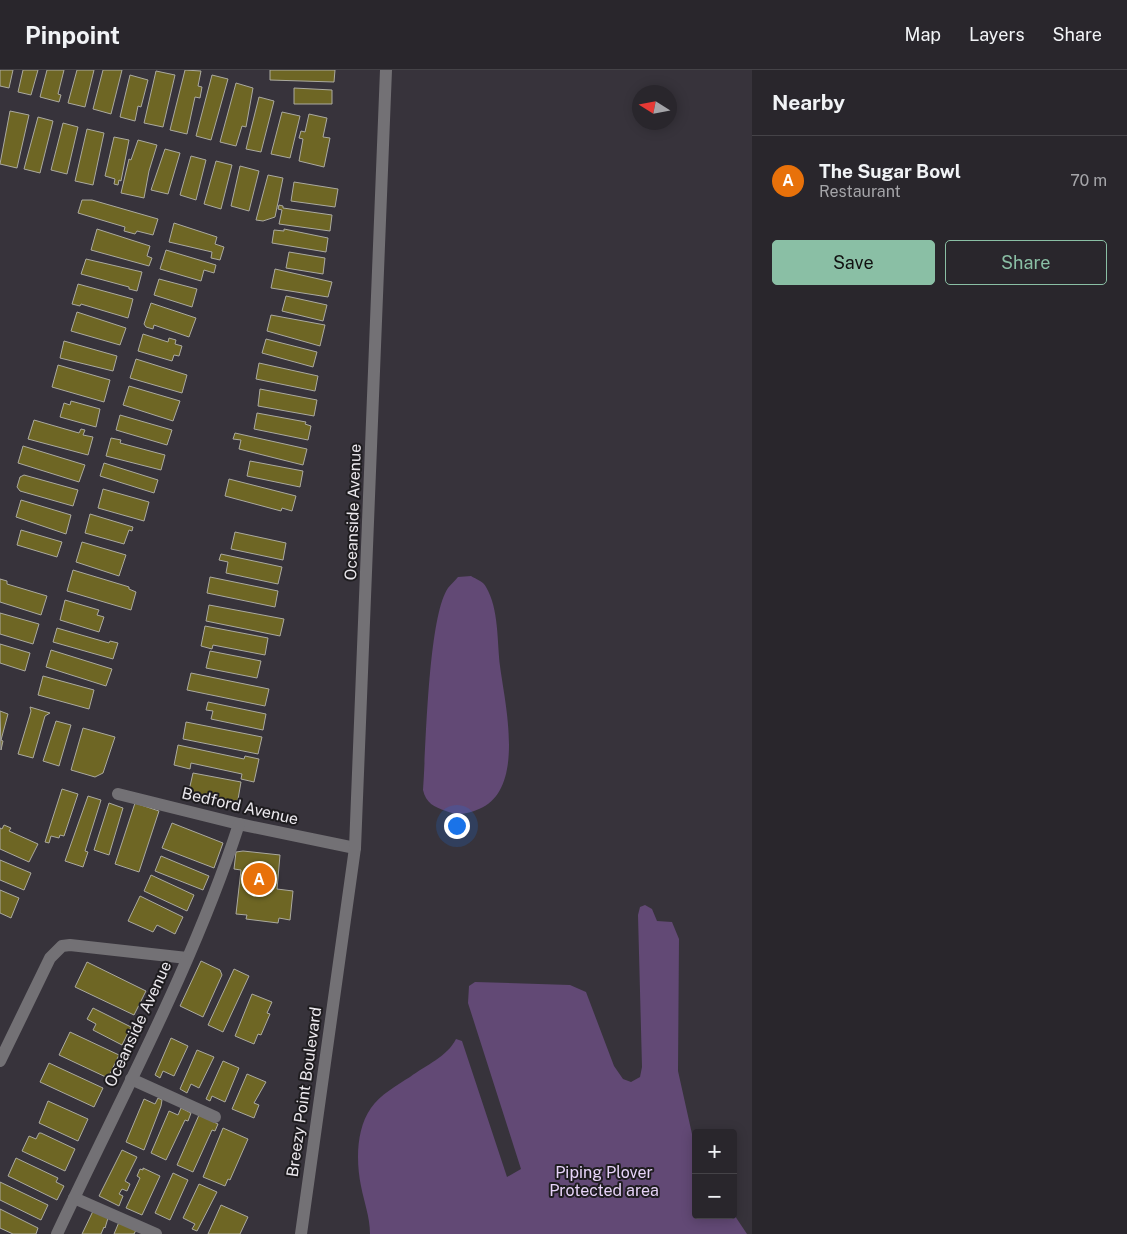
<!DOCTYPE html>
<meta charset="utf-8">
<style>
:root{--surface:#29262c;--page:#353238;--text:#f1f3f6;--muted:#a5a5a9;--line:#454348;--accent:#8abfa5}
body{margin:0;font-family:"Public Sans",sans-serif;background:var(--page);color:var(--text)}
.controls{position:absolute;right:15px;bottom:15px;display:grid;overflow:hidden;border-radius:5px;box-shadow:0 2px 12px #0003}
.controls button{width:45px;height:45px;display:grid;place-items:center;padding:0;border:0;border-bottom:1px solid var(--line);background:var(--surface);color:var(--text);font:25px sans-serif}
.compass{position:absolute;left:632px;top:15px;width:45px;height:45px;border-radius:50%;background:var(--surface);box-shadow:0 2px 12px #0003;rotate:281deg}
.you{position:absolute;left:456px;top:755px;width:18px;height:18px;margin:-12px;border:4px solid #fff;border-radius:50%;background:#1a73e8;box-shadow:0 0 0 8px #1a73e833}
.badge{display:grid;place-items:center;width:32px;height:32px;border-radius:50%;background:var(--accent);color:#fff;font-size:16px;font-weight:700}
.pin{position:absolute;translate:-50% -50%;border:2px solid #fff;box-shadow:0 1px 5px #0006}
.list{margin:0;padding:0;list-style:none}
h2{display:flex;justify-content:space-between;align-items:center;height:65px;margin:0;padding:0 20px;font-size:21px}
h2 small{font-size:16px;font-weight:400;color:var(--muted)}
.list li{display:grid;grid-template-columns:32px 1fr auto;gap:15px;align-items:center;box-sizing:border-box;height:90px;padding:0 20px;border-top:1px solid var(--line)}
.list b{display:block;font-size:19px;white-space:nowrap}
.list p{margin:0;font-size:16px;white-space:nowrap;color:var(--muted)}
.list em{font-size:16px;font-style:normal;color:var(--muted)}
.actions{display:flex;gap:10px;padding:15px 20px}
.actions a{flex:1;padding:11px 0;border:1px solid var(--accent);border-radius:5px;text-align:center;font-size:18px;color:var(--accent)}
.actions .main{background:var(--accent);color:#111}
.map{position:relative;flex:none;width:752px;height:1164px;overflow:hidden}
header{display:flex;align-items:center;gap:30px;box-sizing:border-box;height:70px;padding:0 25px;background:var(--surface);border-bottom:1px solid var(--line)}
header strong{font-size:24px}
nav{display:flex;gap:28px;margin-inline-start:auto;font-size:18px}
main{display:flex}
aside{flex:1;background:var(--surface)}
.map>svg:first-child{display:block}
.green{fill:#624975}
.building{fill:#6e6624;stroke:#abaaa0}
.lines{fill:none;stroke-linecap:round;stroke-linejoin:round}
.minor{stroke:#737175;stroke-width:12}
.labels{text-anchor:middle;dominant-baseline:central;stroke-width:4;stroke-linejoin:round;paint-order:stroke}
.street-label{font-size:16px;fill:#ece9ee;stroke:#1e1c1f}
.park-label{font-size:16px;fill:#e7d3f8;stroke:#1e1c1f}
</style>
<header>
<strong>Pinpoint</strong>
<nav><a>Map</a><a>Layers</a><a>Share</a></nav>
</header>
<main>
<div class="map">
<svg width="752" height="1164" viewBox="0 0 752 1164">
<rect width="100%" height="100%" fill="#37333b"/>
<!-- green -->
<g class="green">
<path d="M 471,506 C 476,509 484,512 486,517 C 499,539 497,571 500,596 C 505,634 526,720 479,739 C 468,744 457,746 446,741 C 434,737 426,733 423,720 C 426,679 428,547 448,518 C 451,514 455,511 458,507 Z"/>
<path d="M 645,835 L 652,839 L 657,851 L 672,852 L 679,869 L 678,1001 L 696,1082 L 696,1145 L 733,1145 L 733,1143 L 747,1164 L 370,1164 C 370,1147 364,1132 361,1116 C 356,1092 356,1059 371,1038 C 380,1025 397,1015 410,1007 C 426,995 447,987 456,969 L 462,971 L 507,1107 L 521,1099 L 468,933 L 469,916 L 475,912 L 570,915 L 586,922 L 614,996 L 623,1009 L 631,1012 L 640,1007 L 642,997 L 638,845 L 640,837 Z"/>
</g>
<!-- building -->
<g class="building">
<path d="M 0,0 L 13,0 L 9,18 L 0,16 Z"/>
<path d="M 23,0 L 38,0 L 31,25 L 18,22 Z"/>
<path d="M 47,0 L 64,0 L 58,24 L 61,25 L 59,32 L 40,27 Z"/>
<path d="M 77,0 L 94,0 L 85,37 L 68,33 Z"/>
<path d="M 103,0 L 122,0 L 111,44 L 93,39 Z"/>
<path d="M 185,0 L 201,1 L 198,16 L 202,17 L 200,28 L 195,27 L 187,64 L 170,60 Z"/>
<path d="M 270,0 L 335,0 L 334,12 L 270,10 Z"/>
<path d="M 156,1 L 175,5 L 163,57 L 144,53 Z"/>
<path d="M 130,5 L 148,10 L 141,37 L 138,36 L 135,51 L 120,47 Z"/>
<path d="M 212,5 L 228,9 L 211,70 L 196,66 Z"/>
<path d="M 236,13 L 253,18 L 246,57 L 242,56 L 236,76 L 220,72 Z"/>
<path d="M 294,18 L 332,20 L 332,34 L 294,34 Z"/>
<path d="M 259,27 L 274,31 L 261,82 L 246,79 Z"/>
<path d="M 10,41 L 29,45 L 17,98 L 0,94 Z"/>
<path d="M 282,42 L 300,46 L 290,88 L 271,84 Z"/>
<path d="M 309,44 L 327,48 L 323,67 L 330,68 L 324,97 L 299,91 L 303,69 L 299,68 L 301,61 L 305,62 Z"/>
<path d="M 38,47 L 53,51 L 40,103 L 24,99 Z"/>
<path d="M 63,53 L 78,57 L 67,104 L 51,100 Z"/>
<path d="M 87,59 L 104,63 L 93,115 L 75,111 Z"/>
<path d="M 114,67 L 129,70 L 121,111 L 119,110 L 118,115 L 114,114 L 115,109 L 105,106 Z"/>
<path d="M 138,70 L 157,75 L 149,101 L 144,128 L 121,123 L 129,89 L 131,90 Z"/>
<path d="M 165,79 L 180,83 L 168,124 L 151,120 Z"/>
<path d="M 191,86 L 206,90 L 196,130 L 180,125 Z"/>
<path d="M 216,91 L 232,95 L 221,139 L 204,134 Z"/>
<path d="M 240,96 L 259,101 L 249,141 L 231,136 Z"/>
<path d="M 268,105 L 283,108 L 275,147 L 263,151 L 256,150 Z"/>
<path d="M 294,112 L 338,119 L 335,137 L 291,131 Z"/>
<path d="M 82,130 L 92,130 L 158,149 L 153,165 L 137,161 L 135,164 L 124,161 L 125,157 L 78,143 Z"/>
<path d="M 279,135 L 283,136 L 283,138 L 332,145 L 330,161 L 279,154 L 282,140 L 278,139 Z"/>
<path d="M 174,153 L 217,167 L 215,174 L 224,177 L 220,190 L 211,188 L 212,182 L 169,172 Z"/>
<path d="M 97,159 L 150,176 L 147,186 L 152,188 L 149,196 L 91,180 Z"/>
<path d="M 284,159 L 328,168 L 326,182 L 272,173 L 274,160 L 284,161 Z"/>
<path d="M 166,180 L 216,195 L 214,203 L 204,200 L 201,211 L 160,199 Z"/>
<path d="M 289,182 L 325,188 L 323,204 L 286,198 Z"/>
<path d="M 86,189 L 142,202 L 137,221 L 129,219 L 129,217 L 81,204 Z"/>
<path d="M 275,199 L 332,212 L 328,227 L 271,218 Z"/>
<path d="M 159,209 L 197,219 L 192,237 L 154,225 Z"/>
<path d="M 78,214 L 133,229 L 128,248 L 81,234 L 80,236 L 72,234 Z"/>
<path d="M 286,226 L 327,235 L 323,251 L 282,241 Z"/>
<path d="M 151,233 L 196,248 L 189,267 L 154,255 L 153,259 L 146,257 L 144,254 Z"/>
<path d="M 77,242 L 126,258 L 120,275 L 71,261 Z"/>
<path d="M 271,245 L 325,255 L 320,276 L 267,261 Z"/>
<path d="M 143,264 L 168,272 L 169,268 L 176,270 L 175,274 L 182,276 L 179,286 L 174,285 L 172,291 L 138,281 Z"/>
<path d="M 266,269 L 317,282 L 313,297 L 262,283 Z"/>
<path d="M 64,271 L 117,286 L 113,301 L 60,288 Z"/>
<path d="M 136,289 L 187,305 L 182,323 L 130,308 Z"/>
<path d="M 259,293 L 318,306 L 315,321 L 256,309 Z"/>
<path d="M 58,295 L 110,310 L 104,332 L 52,317 Z"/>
<path d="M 129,316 L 180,331 L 173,351 L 123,335 Z"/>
<path d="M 260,319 L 317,330 L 314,346 L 258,336 Z"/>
<path d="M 71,331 L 100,339 L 96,357 L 60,347 L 64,333 L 70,335 Z"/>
<path d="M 257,343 L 306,352 L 305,354 L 311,356 L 308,370 L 254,359 Z"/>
<path d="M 120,345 L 172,360 L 167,375 L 116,360 Z"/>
<path d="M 34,350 L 79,363 L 81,359 L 85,360 L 83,365 L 93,367 L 88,385 L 28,369 Z"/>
<path d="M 235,363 L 307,379 L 303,395 L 239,379 L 241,370 L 233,369 Z"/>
<path d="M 111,368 L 121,370 L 120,373 L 165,385 L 161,400 L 106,386 Z"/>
<path d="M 23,376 L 85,395 L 79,412 L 18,393 Z"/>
<path d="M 250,391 L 303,401 L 300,417 L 247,406 Z"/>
<path d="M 104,393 L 158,410 L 154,423 L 100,406 Z"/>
<path d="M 24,405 L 78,420 L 73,436 L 20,421 L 17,417 L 20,407 Z"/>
<path d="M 229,409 L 296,426 L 292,441 L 282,438 L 281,441 L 225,426 Z"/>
<path d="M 103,419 L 149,432 L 144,451 L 98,438 Z"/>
<path d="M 21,430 L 71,445 L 66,464 L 16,447 Z"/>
<path d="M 90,444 L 133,457 L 132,461 L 129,460 L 124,474 L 85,463 Z"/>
<path d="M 21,460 L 62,472 L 57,487 L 17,475 Z"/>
<path d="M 235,462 L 286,473 L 283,490 L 231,479 Z"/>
<path d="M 82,472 L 126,485 L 119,506 L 76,492 Z"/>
<path d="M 221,484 L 282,497 L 278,514 L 226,503 L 228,492 L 219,490 Z"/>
<path d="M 73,500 L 126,516 L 129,517 L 129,519 L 136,522 L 131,540 L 67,521 Z"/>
<path d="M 210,507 L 278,521 L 275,537 L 207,523 Z"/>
<path d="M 0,509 L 7,511 L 7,514 L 47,526 L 41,545 L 0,532 Z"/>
<path d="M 65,530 L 99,540 L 97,545 L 104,547 L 99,562 L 60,550 Z"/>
<path d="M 209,535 L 284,549 L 280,566 L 206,551 Z"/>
<path d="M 0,543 L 39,554 L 33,574 L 0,564 Z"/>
<path d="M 205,556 L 268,568 L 265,585 L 213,575 L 212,579 L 201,576 Z"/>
<path d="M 57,558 L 109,573 L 110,571 L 118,573 L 113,589 L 53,572 Z"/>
<path d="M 0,574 L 30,583 L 25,601 L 0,593 Z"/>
<path d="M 51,580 L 112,599 L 106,616 L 46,597 Z"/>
<path d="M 210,581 L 261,591 L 257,608 L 206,598 Z"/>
<path d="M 191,603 L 269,619 L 265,636 L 187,620 Z"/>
<path d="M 43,606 L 94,620 L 89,639 L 38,625 Z"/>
<path d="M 208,632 L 266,644 L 263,660 L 211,649 L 213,641 L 206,640 Z"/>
<path d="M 30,637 L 50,643 L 45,646 L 33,688 L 18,684 L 31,641 Z"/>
<path d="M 0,641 L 8,644 L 1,670 L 3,671 L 1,680 Z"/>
<path d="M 56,651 L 71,655 L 59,696 L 43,691 Z"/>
<path d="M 186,652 L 262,667 L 258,684 L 183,669 Z"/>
<path d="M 83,658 L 115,667 L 103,703 L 95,707 L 71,700 Z"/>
<path d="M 178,675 L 244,689 L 245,686 L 259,689 L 254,712 L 241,709 L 242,704 L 191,693 L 190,699 L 174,695 Z"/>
<path d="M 193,703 L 241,712 L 237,735 L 188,725 Z"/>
<path d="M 62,719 L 78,724 L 64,766 L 60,765 L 59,768 L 51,766 L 49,773 L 45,772 Z"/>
<path d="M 88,726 L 101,730 L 85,781 L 88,782 L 83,797 L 65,791 Z"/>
<path d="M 109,733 L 123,738 L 109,785 L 94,780 Z"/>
<path d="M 135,733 L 159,741 L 139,802 L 115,794 Z"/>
<path d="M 172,753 L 223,773 L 214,798 L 162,778 Z"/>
<path d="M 4,755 L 11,758 L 9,761 L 38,774 L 29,792 L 0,779 L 0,758 L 2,759 Z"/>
<path d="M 243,781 L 280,785 L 277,819 L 293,821 L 290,850 L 279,848 L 278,853 L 246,849 L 247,845 L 236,844 L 241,800 L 234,799 L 236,782 Z"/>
<path d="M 161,786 L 209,806 L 203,820 L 155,801 Z"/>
<path d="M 0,790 L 31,803 L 24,820 L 0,810 Z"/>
<path d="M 151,805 L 194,825 L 187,841 L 144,821 Z"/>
<path d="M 0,820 L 19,828 L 11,848 L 0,843 Z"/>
<path d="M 140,826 L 183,847 L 175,864 L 157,855 L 153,862 L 128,851 Z"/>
<path d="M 201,891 L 220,900 L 222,905 L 203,947 L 180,936 Z"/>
<path d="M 87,892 L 146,921 L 134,945 L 75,917 Z"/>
<path d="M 234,899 L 249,906 L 223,962 L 208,955 Z"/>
<path d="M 252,924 L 272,932 L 267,943 L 270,944 L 261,965 L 258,964 L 254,974 L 235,966 Z"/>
<path d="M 93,938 L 131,957 L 122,975 L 93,960 L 96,954 L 87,949 Z"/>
<path d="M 70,962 L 119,985 L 108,1008 L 59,985 Z"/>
<path d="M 171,968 L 188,976 L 174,1006 L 163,1001 L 160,1008 L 155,1005 Z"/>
<path d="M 197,980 L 214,987 L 199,1018 L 191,1014 L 187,1023 L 180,1019 Z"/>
<path d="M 223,991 L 239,998 L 225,1032 L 212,1026 L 210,1031 L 206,1029 Z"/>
<path d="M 49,993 L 103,1018 L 94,1037 L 40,1012 Z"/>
<path d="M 247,1004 L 266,1012 L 254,1033 L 259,1035 L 254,1048 L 232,1039 Z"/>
<path d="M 158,1028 L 162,1030 L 161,1036 L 144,1080 L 126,1072 L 144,1029 L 155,1034 Z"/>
<path d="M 48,1031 L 88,1049 L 78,1071 L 39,1053 Z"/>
<path d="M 181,1038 L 191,1043 L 188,1051 L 185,1050 L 166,1090 L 151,1083 L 169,1041 L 178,1045 Z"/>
<path d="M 199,1045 L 218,1054 L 215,1061 L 212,1060 L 193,1102 L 177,1095 Z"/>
<path d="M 223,1058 L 248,1069 L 230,1110 L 228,1109 L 225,1116 L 203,1107 Z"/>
<path d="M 39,1063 L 41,1063 L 75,1079 L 65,1101 L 22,1081 L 29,1066 L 36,1069 Z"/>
<path d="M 122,1080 L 137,1087 L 125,1111 L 130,1114 L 127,1121 L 122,1119 L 119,1124 L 123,1126 L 119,1136 L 99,1126 Z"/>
<path d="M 16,1088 L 58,1108 L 56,1112 L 64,1116 L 57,1130 L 8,1106 Z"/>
<path d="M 143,1098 L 160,1106 L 142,1145 L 126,1138 L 140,1108 L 137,1106 L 140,1099 L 143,1100 Z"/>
<path d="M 173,1103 L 188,1110 L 170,1150 L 155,1143 Z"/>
<path d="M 0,1112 L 48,1135 L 41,1150 L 0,1130 Z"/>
<path d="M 199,1114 L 217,1122 L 197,1161 L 192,1159 L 195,1154 L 183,1148 Z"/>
<path d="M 221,1135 L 248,1147 L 240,1164 L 208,1164 Z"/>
<path d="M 0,1139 L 38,1158 L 36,1164 L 13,1164 L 0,1158 Z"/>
<path d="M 93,1141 L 108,1148 L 105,1158 L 104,1157 L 101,1164 L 82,1164 Z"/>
<path d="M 119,1152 L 136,1160 L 134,1164 L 114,1164 Z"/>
</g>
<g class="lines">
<!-- minor -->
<g class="minor">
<path d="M 118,724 L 239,754 L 355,778"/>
<path d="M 0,991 L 50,888 L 62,876 L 70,875 L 187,888"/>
<path d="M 131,1009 L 215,1047"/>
<path d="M 74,1128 L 156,1164"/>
<path d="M 57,1164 C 120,1029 193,896 239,754"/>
<path d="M 301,1164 L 355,778 L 386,0"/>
</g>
</g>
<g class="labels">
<!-- street labels -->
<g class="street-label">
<text transform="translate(353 442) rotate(-88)">Oceanside Avenue</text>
<text transform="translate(240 736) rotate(13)">Bedford Avenue</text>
<text transform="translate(138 954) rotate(-65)">Oceanside Avenue</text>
<text transform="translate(304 1022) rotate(-82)">Breezy Point Boulevard</text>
</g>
<!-- park labels -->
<g class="park-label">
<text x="604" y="1102">Piping Plover<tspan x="604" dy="18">Protected area</tspan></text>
</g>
</g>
</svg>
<div class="controls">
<button>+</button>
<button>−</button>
</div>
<svg class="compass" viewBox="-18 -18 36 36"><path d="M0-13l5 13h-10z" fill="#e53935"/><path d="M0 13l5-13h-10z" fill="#a5a5a9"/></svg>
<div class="you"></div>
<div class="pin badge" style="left:259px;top:809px;background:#e8710a">A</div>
</div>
<aside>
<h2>Nearby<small></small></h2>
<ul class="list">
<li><span class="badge" style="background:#e8710a">A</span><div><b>The Sugar Bowl</b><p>Restaurant</p></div><em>70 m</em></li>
</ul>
<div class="actions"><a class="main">Save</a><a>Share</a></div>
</aside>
</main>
